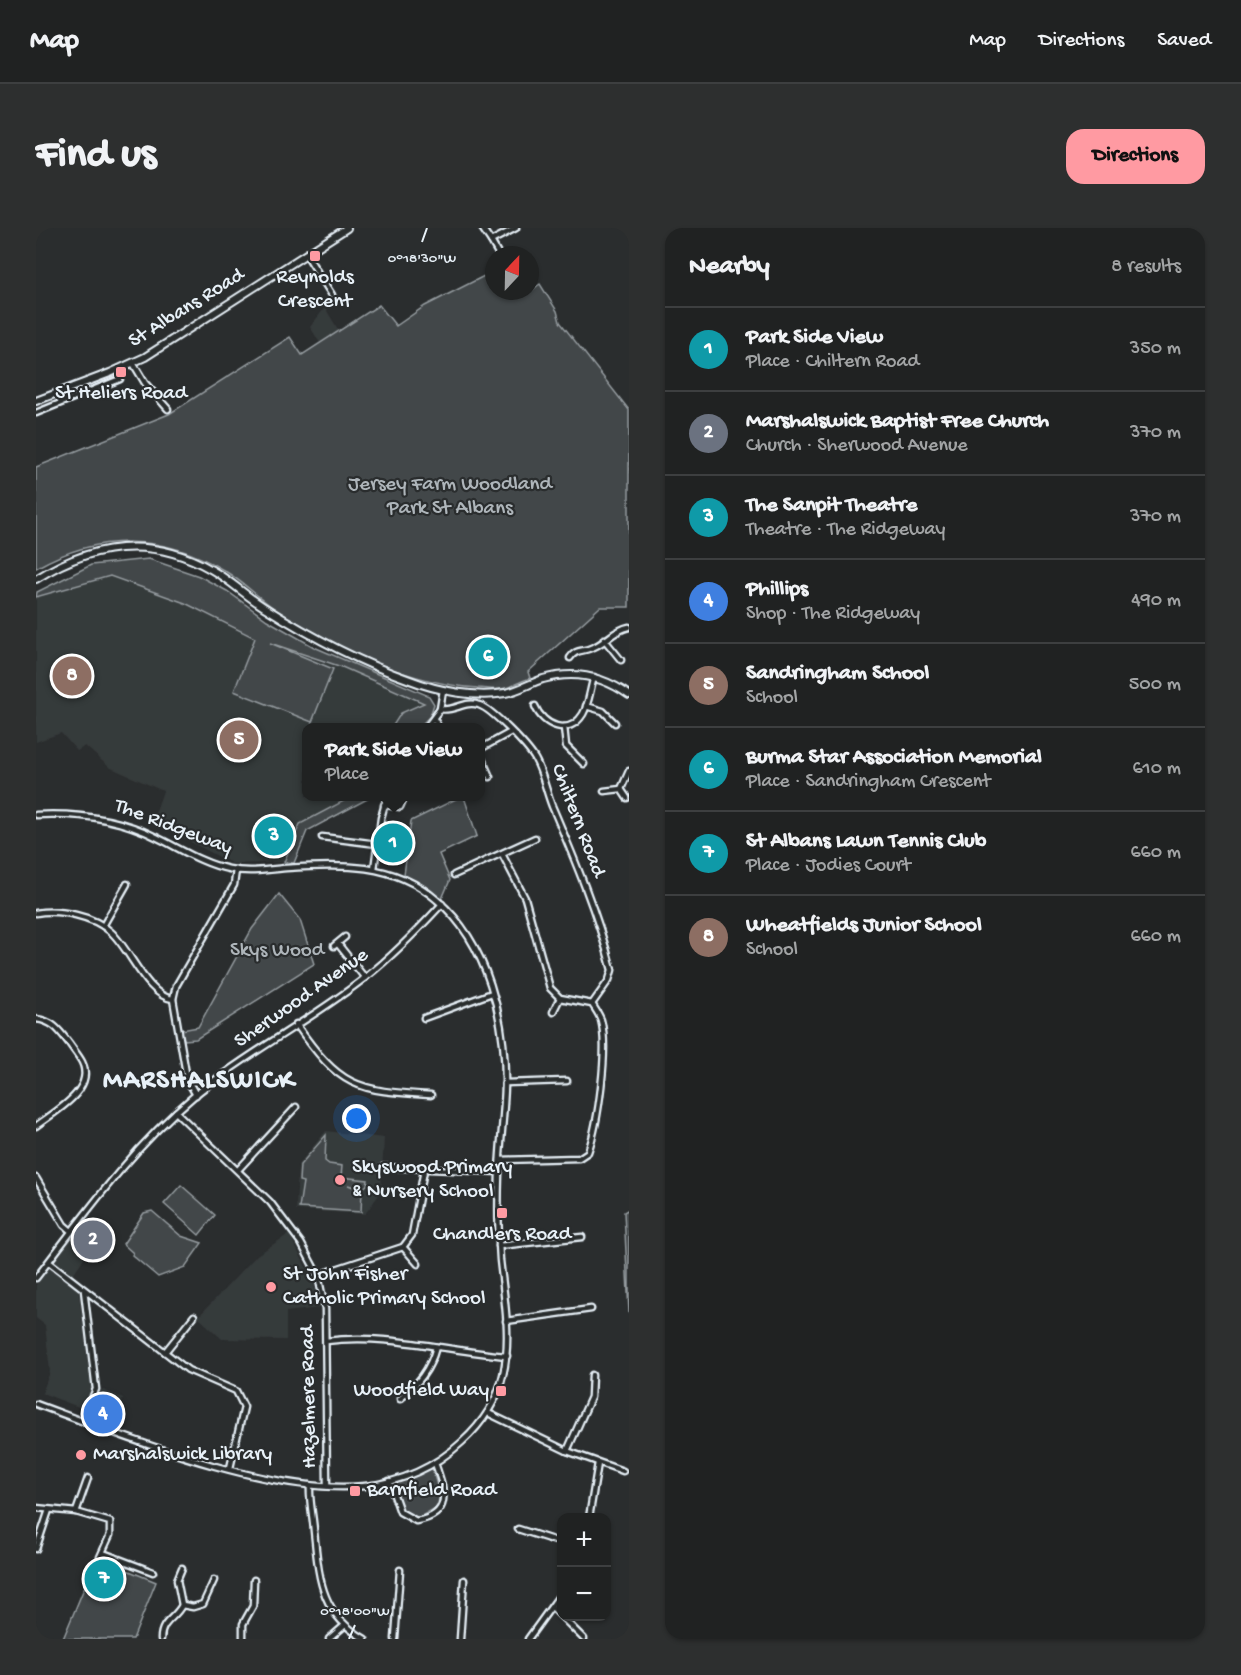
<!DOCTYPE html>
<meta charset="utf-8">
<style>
:root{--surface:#202222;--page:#2d2f2f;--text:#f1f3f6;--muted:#a2a4a5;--line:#3d3f40;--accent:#ff9aa2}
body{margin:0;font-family:"Gochi Hand",sans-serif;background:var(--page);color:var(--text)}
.controls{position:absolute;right:18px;bottom:18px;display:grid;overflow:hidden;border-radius:12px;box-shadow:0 2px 4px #0004}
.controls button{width:54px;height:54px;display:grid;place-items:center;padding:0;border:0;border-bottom:2px solid var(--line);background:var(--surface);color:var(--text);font:30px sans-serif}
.compass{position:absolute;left:449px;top:18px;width:54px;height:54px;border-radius:50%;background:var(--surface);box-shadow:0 2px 4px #0004;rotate:22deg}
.you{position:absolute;left:321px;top:891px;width:21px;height:21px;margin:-15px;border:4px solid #fff;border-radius:50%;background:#1a73e8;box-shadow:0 0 0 9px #1a73e833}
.badge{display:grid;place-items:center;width:39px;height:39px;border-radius:50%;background:var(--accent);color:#fff;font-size:20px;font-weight:700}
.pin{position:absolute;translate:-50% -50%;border:3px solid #fff;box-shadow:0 2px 6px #0006}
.popup{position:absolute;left:266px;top:495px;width:183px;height:78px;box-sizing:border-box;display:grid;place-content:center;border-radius:12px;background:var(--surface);filter:drop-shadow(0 2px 4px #0005);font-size:20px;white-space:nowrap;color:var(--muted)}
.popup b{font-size:22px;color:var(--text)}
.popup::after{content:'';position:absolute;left:50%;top:100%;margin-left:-12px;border:12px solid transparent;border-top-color:var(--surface)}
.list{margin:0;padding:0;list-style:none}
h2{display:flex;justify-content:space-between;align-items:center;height:78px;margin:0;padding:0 24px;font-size:26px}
h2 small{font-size:20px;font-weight:400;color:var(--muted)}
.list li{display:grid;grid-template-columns:39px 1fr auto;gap:18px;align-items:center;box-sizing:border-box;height:84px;padding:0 24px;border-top:2px solid var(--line)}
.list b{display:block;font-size:22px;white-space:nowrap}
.list p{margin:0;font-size:20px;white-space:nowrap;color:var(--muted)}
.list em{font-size:20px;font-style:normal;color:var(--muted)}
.map{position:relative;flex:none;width:593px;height:1411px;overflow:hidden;border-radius:18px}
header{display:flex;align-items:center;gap:36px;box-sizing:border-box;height:84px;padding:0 30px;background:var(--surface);border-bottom:2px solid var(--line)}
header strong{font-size:28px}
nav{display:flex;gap:33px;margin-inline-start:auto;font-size:21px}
.intro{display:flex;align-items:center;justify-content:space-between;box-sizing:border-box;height:144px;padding:0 36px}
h1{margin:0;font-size:42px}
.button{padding:15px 27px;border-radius:18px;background:var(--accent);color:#111;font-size:21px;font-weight:700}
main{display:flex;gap:36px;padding:0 36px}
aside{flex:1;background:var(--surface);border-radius:18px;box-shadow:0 2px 4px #0004}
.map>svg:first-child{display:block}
.built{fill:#363a3b}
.green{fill:#424648;stroke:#959ca0;stroke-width:1.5}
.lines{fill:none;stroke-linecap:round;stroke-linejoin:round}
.street-casing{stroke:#e8f1f8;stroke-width:9}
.secondary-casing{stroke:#e8f1f8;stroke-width:10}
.street{stroke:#2a2d2e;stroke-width:4.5}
.secondary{stroke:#2a2d2e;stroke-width:6}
.ticks{fill:none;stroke:#e8f1f8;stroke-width:2}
.poi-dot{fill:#ff9aa2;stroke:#2a2d2e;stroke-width:2}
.labels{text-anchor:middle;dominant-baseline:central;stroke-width:4.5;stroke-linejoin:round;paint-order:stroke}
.poi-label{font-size:21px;fill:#e8f1f8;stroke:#2a2d2e;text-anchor:start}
.street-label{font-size:21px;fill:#e8f1f8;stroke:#2a2d2e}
.park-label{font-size:21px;fill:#aeb5ba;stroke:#2a2d2e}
.district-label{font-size:27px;font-weight:bold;letter-spacing:1.5px;fill:#e8f1f8;stroke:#2a2d2e}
.ticks-label{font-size:15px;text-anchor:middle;fill:#e8f1f8;stroke:#2a2d2e;stroke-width:4.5;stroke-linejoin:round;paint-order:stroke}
</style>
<header>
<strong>Map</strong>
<nav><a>Map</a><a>Directions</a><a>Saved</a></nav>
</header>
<div class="intro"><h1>Find us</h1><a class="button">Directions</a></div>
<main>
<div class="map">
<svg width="593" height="1411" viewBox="0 0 593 1411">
<rect width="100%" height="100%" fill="#2a2d2e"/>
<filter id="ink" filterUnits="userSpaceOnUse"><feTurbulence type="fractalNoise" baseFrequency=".0167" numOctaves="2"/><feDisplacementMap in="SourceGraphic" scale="12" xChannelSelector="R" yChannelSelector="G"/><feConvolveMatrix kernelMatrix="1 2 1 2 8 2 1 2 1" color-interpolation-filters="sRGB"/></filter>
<g filter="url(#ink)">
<!-- built -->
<g class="built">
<path d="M 294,73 L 291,83 L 303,103 L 284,115 L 274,99 Z"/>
<path d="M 74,348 L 149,375 L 209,406 L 306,439 L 389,475 L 365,485 L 356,499 L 270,500 L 270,568 L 317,569 L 264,596 L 248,634 L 197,636 L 116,594 L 127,563 L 73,539 L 49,518 L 41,523 L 25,505 L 0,514 L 0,369 Z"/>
<path d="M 290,903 L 348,910 L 345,964 L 329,986 L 260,982 L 262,937 Z"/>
<path d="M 253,1006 L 277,1052 L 284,1080 L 250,1084 L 250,1112 L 186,1111 L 162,1089 L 221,1027 Z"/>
<path d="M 35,1010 L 53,1022 L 36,1048 L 43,1064 L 55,1157 L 87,1170 L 79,1193 L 6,1165 L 14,1144 L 9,1097 L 0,1090 L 0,1057 Z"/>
</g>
<!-- green -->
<g class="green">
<path d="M 458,43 L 458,63 L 493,64 L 504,56 L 521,83 L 524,94 L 593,182 L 593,379 L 564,379 L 492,444 L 494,450 C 485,453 474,460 464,461 C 457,462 449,460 442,460 C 376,456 303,422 248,387 C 227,374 210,356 189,343 C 129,305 62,305 0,340 L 0,239 L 133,186 L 254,109 L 266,127 L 343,77 L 360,98 L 389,78 Z"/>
<path d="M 113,331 L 163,348 L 191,363 L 231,392 L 278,419 L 393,468 L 398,476 L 394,488 L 383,499 L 356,499 L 365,485 L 388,475 L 306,439 L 234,415 L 297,441 L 276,494 L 198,463 L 219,410 L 149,375 L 74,348 L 0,369 L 1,364 L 55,337 Z"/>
<path d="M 317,568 L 335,569 L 271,603 L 258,635 L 248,634 L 264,596 Z"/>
<path d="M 424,569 L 428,569 L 441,608 L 403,626 L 414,652 L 405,673 L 368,647 L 375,593 Z"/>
<path d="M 243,666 L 264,692 L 278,736 L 160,811 L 148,812 L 145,802 L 162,799 L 216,701 Z"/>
<path d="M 290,907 L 289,933 L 293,936 L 306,938 L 305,949 L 332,952 L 331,957 L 325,961 L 312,957 L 326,962 L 325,984 L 263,980 L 267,954 L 263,953 L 264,937 Z"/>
<path d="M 145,957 L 179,987 L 163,1007 L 128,976 Z"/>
<path d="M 593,981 L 593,1085 L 588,984 Z"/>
<path d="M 116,983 L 145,1008 L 166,1015 L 149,1039 L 122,1049 L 96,1027 L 97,1025 L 87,1016 L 108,985 Z"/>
<path d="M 396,1240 L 404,1268 L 401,1279 L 384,1289 C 364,1289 362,1272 356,1256 Z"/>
<path d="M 86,1340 L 120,1354 L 97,1411 L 27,1411 L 51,1353 L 76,1364 Z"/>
</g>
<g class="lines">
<defs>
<g id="street">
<path d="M 446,0 L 455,13 L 480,0"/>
<path d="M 455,13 L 463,27"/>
<path d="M 270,26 L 296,67"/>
<path d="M 97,135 L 109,155 L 132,181"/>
<path d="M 0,185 L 84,151"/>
<path d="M 568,411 L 585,432"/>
<path d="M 534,430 C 540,421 546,424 555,420 C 569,416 577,402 593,399"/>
<path d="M 499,478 C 507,498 533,509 547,486 C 553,476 554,461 558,449"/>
<path d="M 550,478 L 567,483 L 579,495"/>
<path d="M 404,481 C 418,484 429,472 443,477 C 456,481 492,519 499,531 C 507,545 510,563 516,578 C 539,632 561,685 576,742 L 573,752 L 556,776"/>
<path d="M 398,491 L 403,500"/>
<path d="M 528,499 L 530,518 L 548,536"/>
<path d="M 390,500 L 404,481 L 407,462"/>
<path d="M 444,521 L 475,504"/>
<path d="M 444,526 L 454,549"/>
<path d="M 568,563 L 585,561"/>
<path d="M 591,570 L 585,561 L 593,543"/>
<path d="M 348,577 L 364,579 L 369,568"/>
<path d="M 0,587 C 42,585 82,590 120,609 C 143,620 167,636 193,641 C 212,645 231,642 250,640 C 305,636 358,634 401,672 C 452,715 470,793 469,858 C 468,887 464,916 463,945 C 462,973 462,1003 464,1032 C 468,1070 476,1109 467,1147 C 461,1174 447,1195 426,1214 C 399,1239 365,1254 329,1258 C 234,1268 89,1209 0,1176"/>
<path d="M 286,609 L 341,616"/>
<path d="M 338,641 L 345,590 L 351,568"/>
<path d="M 418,647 L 499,610"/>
<path d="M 0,685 C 23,681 58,688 75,704 C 94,721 111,768 137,771"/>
<path d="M 67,698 L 91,656"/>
<path d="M 302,716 L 329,750"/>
<path d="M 298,718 L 309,709"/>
<path d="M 517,784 L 524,770"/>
<path d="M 388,790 L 456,765"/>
<path d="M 0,791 C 17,793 23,802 33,815 C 37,821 43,828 46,834 C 60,862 18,884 0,898"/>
<path d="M 260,796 C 304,859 319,863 395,867"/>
<path d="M 469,855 L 531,853"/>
<path d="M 160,867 L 151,851 L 137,771 L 140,758 L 198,657 L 200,642"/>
<path d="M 140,884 L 234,974 L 265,1015 L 282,1047 L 289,1081 L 291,1258"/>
<path d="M 464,932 L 543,930 L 552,924 C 562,896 573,820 565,792 C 563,786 559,781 556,776 L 524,770 L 514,760 L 489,670 L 466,626"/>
<path d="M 347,939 L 463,944"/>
<path d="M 202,942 L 260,879"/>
<path d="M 0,950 L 28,997 L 35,1003"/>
<path d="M 463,1018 L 546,1009"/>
<path d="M 367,1019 L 382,1036"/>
<path d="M 13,1034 L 152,1142 L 200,1163 L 208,1179 L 194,1240"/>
<path d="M 282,1047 L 367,1019 L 376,1007 L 388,942"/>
<path d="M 0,1050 C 49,986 96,920 158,868 C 212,824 276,792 330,749 C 358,727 382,702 406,676"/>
<path d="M 470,1093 L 555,1081"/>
<path d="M 290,1113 C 350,1105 411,1123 471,1128"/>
<path d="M 129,1124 L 158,1088"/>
<path d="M 364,1171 C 382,1156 394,1142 400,1119"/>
<path d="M 452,1185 L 531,1223 L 587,1243"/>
<path d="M 47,1193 L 60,1161 L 48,1062"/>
<path d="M 531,1223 L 555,1169 L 556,1147"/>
<path d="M 353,1253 L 364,1284 L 380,1293 C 418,1287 408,1261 399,1235"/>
<path d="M 274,1257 C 273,1272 277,1288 278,1303 C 283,1350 284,1386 329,1411"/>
<path d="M 0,1280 L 40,1284 L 74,1294 L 74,1307 L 64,1329"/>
<path d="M 40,1284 L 52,1250"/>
<path d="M 553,1290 L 562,1235"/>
<path d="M 482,1301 L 526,1315"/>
<path d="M 0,1321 L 13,1282"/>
<path d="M 67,1325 L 117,1344"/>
<path d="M 146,1377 L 157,1379 L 167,1376 L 178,1352"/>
<path d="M 516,1379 L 548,1411"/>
<path d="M 125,1411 C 125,1393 139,1391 146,1377 L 141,1352 L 146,1340"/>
<path d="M 207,1411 L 207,1396 L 217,1378 L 218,1352"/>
<path d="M 293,1411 L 308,1398"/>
<path d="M 359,1411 L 364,1342"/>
<path d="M 424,1411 L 428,1352"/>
<path d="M 492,1411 L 526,1364"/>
</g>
<g id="secondary">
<path d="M 0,173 L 74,145 L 109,129 L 311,0"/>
<path d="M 0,351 C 57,315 116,307 176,342 C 195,353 210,368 228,379 C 274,408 323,434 374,452 C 402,463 439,470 469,465 C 482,463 494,455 507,451 C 539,442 567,448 593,467"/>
</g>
</defs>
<!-- street casing -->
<use href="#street" class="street-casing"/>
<!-- secondary casing -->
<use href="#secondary" class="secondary-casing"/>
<!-- street -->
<use href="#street" class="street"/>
<!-- secondary -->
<use href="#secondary" class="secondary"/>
</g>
</g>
<!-- ticks -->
<path class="ticks" d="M 386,14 L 391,0M 313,1411 L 319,1397"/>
<!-- markers -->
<g class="poi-dot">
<rect x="273" y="22" width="12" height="12" rx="3"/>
<rect x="79" y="138" width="12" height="12" rx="3"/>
<circle cx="304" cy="952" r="6"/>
<rect x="460" y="979" width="12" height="12" rx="3"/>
<circle cx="235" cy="1059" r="6"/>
<rect x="459" y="1157" width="12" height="12" rx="3"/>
<circle cx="45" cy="1227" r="6"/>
<rect x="313" y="1257" width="12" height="12" rx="3"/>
</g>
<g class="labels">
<!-- poi labels -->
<g class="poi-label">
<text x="279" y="50" text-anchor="middle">Reynolds<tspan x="279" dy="24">Crescent</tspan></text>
<text x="85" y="166" text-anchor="middle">St Heliers Road</text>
<text x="316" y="940">Skyswood Primary<tspan x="316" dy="24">&amp; Nursery School</tspan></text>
<text x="466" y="1007" text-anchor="middle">Chandlers Road</text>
<text x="247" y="1047">St John Fisher<tspan x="247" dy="24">Catholic Primary School</tspan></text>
<text x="453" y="1163" text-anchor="end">Woodfield Way</text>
<text x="57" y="1227">Marshalswick Library</text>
<text x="331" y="1263">Barnfield Road</text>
</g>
<!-- street labels -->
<g class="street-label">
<text transform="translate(151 81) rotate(-32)">St Albans Road</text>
<text transform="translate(541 593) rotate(69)">Chiltern Road</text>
<text transform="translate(137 600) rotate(21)">The Ridgeway</text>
<text transform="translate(266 771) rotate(-35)">Sherwood Avenue</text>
<text transform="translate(274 1169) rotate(-91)">Hazelmere Road</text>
</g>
<!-- park labels -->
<g class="park-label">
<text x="414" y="257">Jersey Farm Woodland<tspan x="414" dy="24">Park St Albans</tspan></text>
<text x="241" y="723">Skys Wood</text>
</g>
<!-- district labels -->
<g class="district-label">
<text x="163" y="854">MARSHALSWICK</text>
</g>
</g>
<g class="ticks-label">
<text x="386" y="34">0°18'30"W</text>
<text x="319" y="1387">0°18'00"W</text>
</g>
</svg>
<div class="controls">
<button>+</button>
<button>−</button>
</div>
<svg class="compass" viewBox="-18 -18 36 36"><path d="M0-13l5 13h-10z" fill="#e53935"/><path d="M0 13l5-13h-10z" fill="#a2a4a5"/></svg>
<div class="you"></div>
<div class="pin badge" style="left:357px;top:615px;background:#0f9aa8">1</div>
<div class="popup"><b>Park Side View</b>Place</div>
<div class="pin badge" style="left:57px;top:1012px;background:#6b7280">2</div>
<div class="pin badge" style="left:238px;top:608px;background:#0f9aa8">3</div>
<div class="pin badge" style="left:67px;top:1186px;background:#3f7fe0">4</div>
<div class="pin badge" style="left:203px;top:512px;background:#8d6e63">5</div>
<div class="pin badge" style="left:452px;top:429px;background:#0f9aa8">6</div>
<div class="pin badge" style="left:68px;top:1351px;background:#0f9aa8">7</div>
<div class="pin badge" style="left:36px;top:448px;background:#8d6e63">8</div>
</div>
<aside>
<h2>Nearby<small>8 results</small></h2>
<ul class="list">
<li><span class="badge" style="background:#0f9aa8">1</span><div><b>Park Side View</b><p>Place · Chiltern Road</p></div><em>350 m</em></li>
<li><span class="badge" style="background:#6b7280">2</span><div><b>Marshalswick Baptist Free Church</b><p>Church · Sherwood Avenue</p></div><em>370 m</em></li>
<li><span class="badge" style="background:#0f9aa8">3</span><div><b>The Sanpit Theatre</b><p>Theatre · The Ridgeway</p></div><em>370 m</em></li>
<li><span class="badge" style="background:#3f7fe0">4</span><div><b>Phillips</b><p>Shop · The Ridgeway</p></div><em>490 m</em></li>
<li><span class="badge" style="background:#8d6e63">5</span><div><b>Sandringham School</b><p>School</p></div><em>500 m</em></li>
<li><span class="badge" style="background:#0f9aa8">6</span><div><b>Burma Star Association Memorial</b><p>Place · Sandringham Crescent</p></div><em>610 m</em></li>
<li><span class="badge" style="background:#0f9aa8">7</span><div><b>St Albans Lawn Tennis Club</b><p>Place · Jodies Court</p></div><em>660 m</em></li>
<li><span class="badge" style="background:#8d6e63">8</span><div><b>Wheatfields Junior School</b><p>School</p></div><em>660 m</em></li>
</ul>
</aside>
</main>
